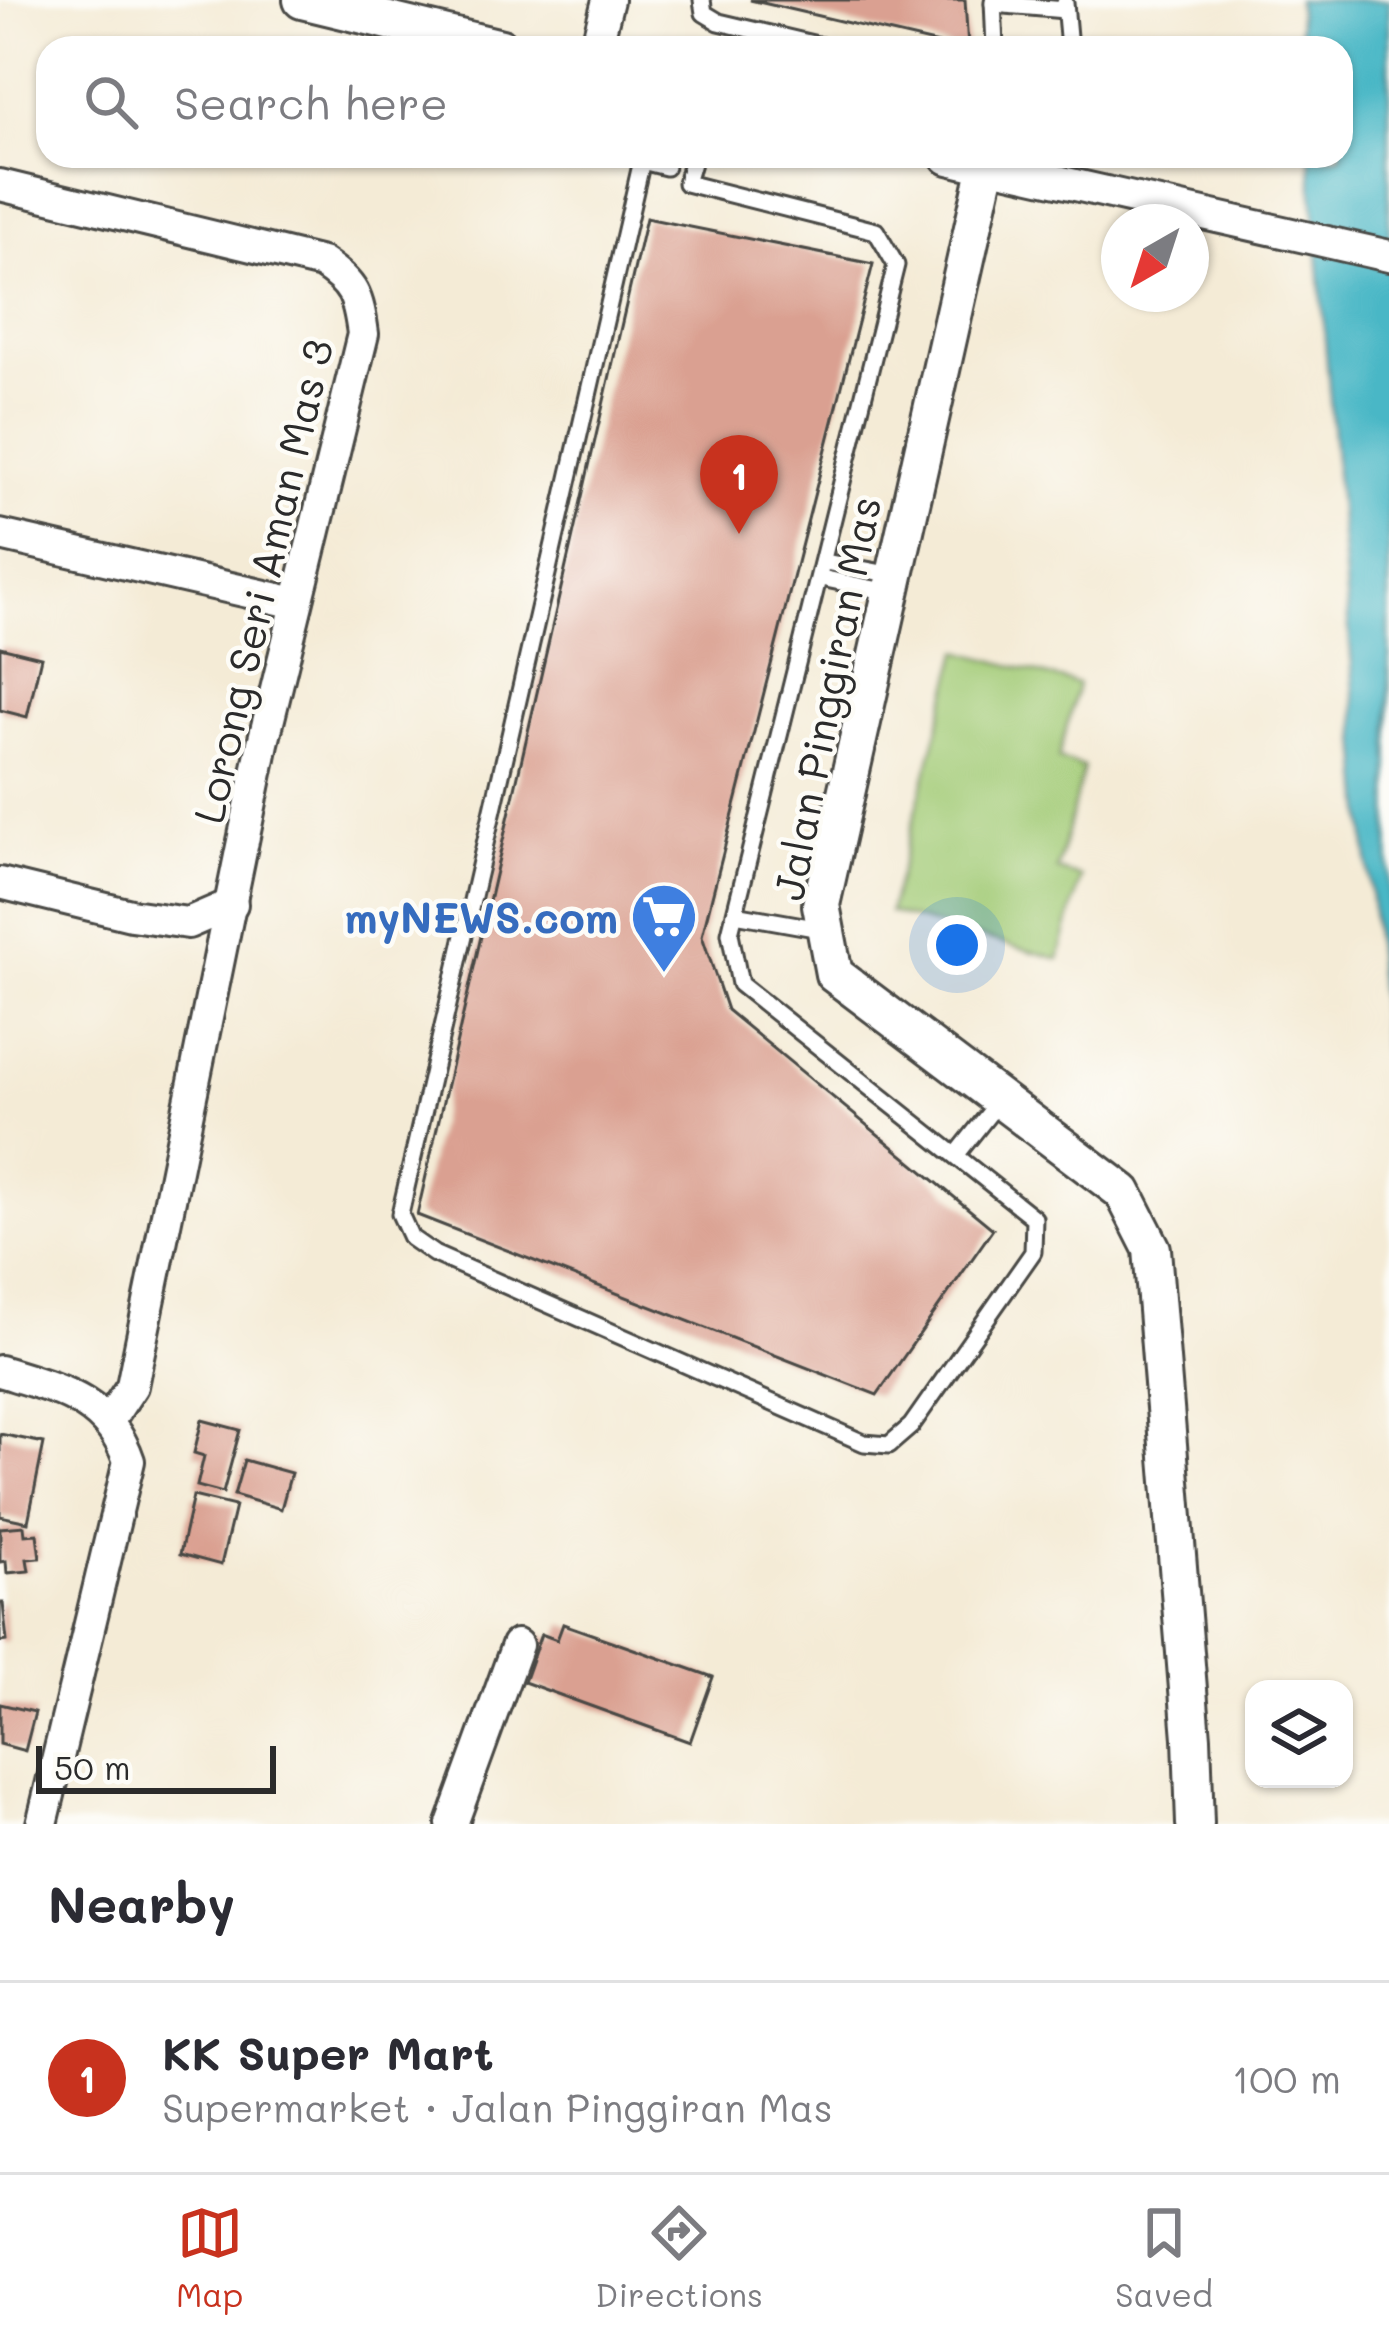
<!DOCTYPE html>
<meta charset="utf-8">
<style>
:root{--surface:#fff;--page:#f2f2f3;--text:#2b2b33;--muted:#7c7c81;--line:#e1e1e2;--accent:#c8321e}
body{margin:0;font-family:Mali,sans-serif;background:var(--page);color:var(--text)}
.controls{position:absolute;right:36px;bottom:36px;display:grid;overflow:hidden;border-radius:24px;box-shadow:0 3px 9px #0004}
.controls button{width:108px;height:108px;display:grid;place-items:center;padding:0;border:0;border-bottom:3px solid var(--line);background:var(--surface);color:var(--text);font:60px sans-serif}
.compass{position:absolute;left:1101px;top:204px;width:108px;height:108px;border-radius:50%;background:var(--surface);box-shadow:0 3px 9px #0004;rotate:219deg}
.scale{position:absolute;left:36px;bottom:30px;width:240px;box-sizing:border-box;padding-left:12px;border:6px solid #2b2b2b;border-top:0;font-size:33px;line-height:42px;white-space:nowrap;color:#2b2b2b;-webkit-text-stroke:9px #fdfcf7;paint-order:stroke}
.you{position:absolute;left:957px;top:945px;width:42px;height:42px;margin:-30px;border:9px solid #fff;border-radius:50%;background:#1a73e8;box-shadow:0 0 0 18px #1a73e833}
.badge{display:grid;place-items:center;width:78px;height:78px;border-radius:50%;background:var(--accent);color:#fff;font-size:39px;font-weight:700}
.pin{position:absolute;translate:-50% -99px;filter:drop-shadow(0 3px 6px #0008)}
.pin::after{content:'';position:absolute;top:63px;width:42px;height:36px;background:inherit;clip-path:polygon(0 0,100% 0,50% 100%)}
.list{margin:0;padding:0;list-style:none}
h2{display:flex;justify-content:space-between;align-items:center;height:156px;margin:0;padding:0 48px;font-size:51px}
h2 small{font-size:39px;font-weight:400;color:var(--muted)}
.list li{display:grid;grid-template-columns:78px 1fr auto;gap:36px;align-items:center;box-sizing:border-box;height:192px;padding:0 48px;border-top:3px solid var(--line)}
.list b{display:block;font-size:45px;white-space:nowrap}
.list p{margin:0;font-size:39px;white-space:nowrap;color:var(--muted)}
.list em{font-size:39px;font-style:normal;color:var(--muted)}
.icon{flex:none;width:66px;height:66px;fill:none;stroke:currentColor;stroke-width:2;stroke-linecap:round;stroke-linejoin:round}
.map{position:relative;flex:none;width:1389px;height:1824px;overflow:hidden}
.search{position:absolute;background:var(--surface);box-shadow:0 3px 9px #0004;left:36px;right:36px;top:36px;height:132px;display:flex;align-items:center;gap:30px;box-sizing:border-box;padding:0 42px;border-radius:36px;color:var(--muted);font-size:45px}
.sheet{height:348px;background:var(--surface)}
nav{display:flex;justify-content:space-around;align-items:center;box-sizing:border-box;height:168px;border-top:3px solid var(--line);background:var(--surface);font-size:33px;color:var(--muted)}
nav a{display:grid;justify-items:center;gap:6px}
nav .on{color:var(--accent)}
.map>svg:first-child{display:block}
.green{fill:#a2cb76;stroke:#667b50;stroke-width:3}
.water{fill:#4ab7c6;stroke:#3a7178;stroke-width:3}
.building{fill:#daa091}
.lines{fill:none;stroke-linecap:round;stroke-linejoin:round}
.service-casing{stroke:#494845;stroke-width:21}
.minor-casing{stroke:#494845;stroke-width:36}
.tertiary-casing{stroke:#494845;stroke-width:42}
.service{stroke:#fff;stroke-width:15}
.minor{stroke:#fff;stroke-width:30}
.tertiary{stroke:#fff;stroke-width:36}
.labels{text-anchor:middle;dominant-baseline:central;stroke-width:9;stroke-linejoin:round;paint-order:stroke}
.street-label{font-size:42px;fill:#2b2b2b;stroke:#fdfcf7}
.shop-label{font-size:42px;font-weight:bold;fill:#366cbe;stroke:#fdfcf7;text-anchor:end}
</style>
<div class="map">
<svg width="1389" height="1824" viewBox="0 0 1389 1824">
<rect width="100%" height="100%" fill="#fdfcf7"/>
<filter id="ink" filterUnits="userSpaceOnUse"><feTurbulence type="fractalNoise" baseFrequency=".00833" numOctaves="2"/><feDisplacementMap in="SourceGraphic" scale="24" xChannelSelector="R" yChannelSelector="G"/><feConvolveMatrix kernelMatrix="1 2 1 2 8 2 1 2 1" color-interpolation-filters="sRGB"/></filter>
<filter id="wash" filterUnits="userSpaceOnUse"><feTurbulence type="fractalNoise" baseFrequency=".004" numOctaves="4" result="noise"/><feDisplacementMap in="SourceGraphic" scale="48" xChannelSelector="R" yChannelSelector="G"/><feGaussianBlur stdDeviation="2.7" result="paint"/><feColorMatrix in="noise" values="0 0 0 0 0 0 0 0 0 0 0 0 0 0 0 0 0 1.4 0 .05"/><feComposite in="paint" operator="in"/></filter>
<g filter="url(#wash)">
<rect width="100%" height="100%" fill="#f4ebd6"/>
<!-- green -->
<path class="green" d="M 959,651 L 1078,684 L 1058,759 L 1084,767 L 1057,870 L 1081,877 L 1059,959 L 889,912 Z"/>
<!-- water -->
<path class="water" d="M 1297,0 L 1389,0 L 1389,1118 L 1310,156 L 1341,156 L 1341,48 L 1301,48 Z"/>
<g id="blocks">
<!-- building -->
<g class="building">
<path d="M 750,0 L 965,0 L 968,48 L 956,48 Z"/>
<path d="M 646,218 L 873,264 L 702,936 L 727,1010 L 993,1229 L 877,1395 L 417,1215 Z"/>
<path d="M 0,647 L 41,657 L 27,717 L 0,710 Z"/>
<path d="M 202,1420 L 240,1430 L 223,1493 L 197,1486 L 204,1456 L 194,1453 Z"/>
<path d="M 0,1434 L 44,1443 L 28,1522 L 0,1516 Z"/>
<path d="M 244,1460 L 291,1473 L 281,1509 L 234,1495 Z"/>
<path d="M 193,1496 L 235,1506 L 221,1565 L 180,1554 Z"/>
<path d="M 24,1526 L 25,1535 L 37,1534 L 40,1558 L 27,1559 L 29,1571 L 7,1573 L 6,1561 L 0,1562 L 0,1528 Z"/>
<path d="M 0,1603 L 3,1603 L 7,1641 L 0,1642 Z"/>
<path d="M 563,1624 L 713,1677 L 690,1742 L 524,1682 L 541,1634 L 557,1640 Z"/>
<path d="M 0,1704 L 35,1712 L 25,1751 L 0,1744 Z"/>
</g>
</g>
</g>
<g filter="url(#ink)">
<use href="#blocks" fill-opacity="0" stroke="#494845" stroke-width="3"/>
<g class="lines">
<defs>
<g id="service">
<path d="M 702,0 L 704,13 L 719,22 L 830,48"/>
<path d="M 993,0 L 995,48"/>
<path d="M 1065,3 L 1069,48"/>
<path d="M 993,4 L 1065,10"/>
<path d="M 643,156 L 400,1214 L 411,1238 L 434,1254 L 864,1443 L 889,1445 L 911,1426 L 1033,1252 L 1034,1218 L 740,984 L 730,933 L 896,265 L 876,231 L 686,183 L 694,156"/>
<path d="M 642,161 L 666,167"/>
<path d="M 825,562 L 893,575"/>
<path d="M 821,578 L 889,592"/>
<path d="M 735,914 L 826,930"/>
<path d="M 957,1154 L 1000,1100"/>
</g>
<g id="minor">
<path d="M 596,48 L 608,0"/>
<path d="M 987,165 L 1389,256"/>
<path d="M 0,185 L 322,263 C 354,284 358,296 363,334 L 263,743 L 132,1386 L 108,1422"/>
<path d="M 0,535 L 296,603"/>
<path d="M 0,883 L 131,915 L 188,923 L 232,904"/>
<path d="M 0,1371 C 57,1389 108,1399 129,1461 L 42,1824"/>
<path d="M 452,1824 L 517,1645"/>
</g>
<g id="tertiary">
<path d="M 302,0 L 501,48"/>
<path d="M 949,156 L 987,165 L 821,905 L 834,974 L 1123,1192 L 1152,1249 L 1192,1738 L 1195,1824"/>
</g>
</defs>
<!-- service casing -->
<use href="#service" class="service-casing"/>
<!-- minor casing -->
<use href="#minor" class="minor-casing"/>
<!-- tertiary casing -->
<use href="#tertiary" class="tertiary-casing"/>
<!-- service -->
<use href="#service" class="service"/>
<!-- minor -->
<use href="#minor" class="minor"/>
<!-- tertiary -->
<use href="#tertiary" class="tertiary"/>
</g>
</g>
<!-- icons -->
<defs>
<symbol id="supermarket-pin" viewBox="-11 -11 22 30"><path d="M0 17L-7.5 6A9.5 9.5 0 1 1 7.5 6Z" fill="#3f7fe0" stroke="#fdfcf7"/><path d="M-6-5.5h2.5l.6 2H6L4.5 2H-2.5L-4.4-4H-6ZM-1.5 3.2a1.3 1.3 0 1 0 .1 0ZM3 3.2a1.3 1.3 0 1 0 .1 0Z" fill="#fff"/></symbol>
</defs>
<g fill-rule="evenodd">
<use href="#supermarket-pin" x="626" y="878" width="76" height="104"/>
</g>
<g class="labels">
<!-- street labels -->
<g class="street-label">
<text transform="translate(262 581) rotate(-77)">Lorong Seri Aman Mas 3</text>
<text transform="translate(826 698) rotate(-79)">Jalan Pinggiran Mas</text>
</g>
<!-- shop labels -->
<g class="shop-label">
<text x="618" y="916">myNEWS.com</text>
</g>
</g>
</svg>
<div class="controls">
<button><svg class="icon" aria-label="layers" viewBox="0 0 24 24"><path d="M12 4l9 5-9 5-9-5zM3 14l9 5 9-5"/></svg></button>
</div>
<svg class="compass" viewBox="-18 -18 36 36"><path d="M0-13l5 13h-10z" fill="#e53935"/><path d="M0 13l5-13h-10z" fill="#7c7c81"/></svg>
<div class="scale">50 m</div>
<div class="you"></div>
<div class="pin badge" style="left:739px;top:534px">1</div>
<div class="search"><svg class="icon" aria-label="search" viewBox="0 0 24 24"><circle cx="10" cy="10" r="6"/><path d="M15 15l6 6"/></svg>Search here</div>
</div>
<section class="sheet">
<h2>Nearby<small></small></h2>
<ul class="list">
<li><span class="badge">1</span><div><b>KK Super Mart</b><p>Supermarket · Jalan Pinggiran Mas</p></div><em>100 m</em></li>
</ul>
</section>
<nav>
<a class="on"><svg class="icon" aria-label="map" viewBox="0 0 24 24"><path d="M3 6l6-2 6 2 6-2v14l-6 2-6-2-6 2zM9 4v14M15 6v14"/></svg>Map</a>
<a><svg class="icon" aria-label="directions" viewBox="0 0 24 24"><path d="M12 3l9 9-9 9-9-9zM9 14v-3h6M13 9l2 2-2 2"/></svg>Directions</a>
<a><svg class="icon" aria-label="saved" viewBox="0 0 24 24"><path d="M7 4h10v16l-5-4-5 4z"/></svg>Saved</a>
</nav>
